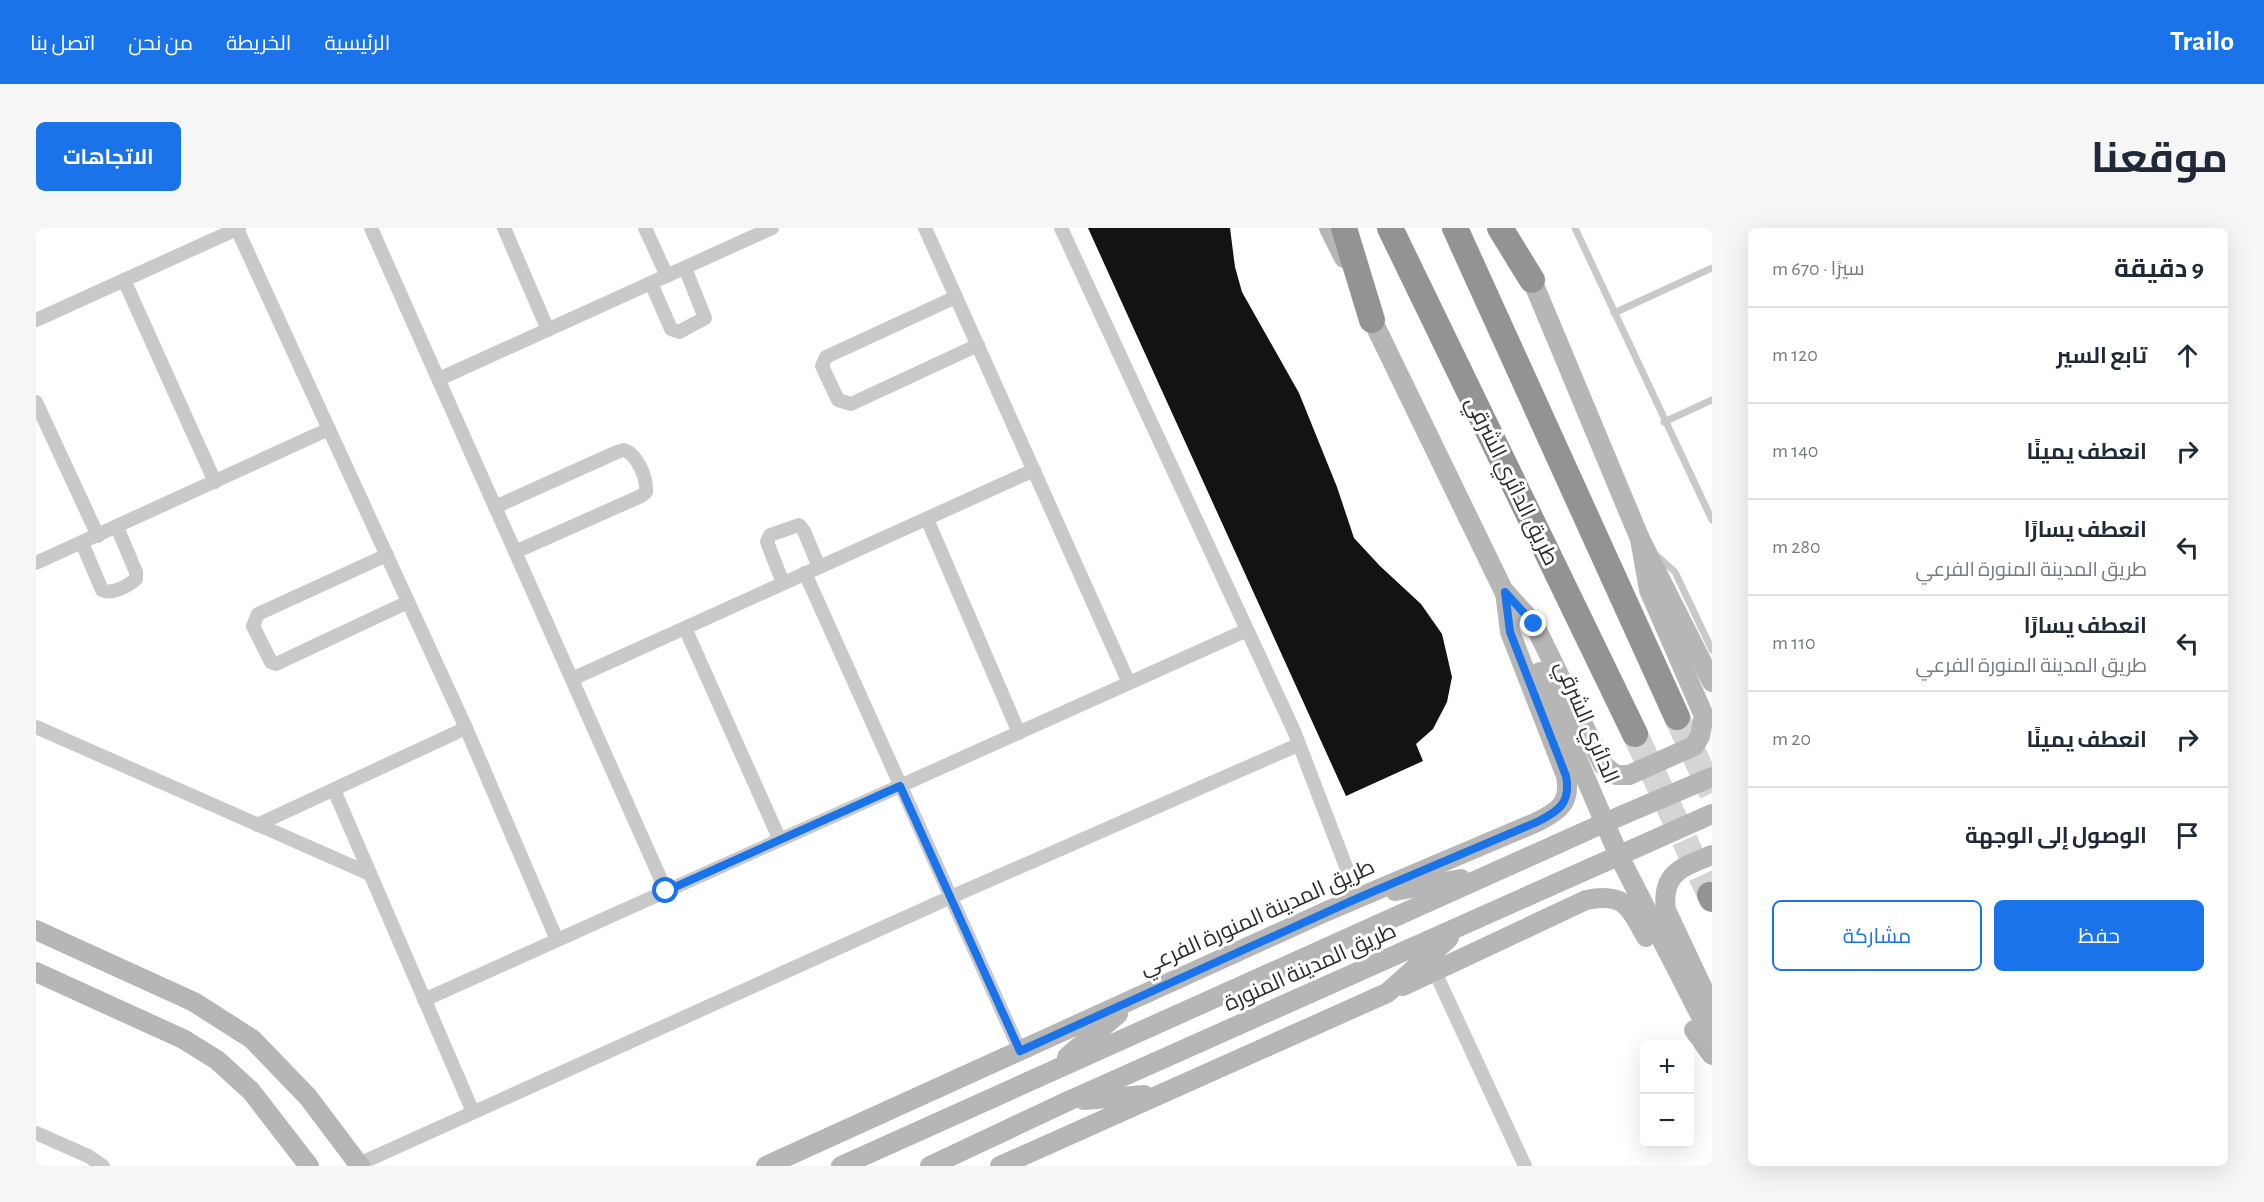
<!DOCTYPE html>
<html lang="ar">
<meta charset="utf-8">
<style>
:root{--surface:#fff;--page:#f6f6f7;--text:#1f2937;--muted:#747a83;--line:#e0e1e3;--accent:#1a73e8}
body{margin:0;font-family:"Alegreya Sans",Cairo,sans-serif;background:var(--page);color:var(--text);direction:rtl}
.controls{position:absolute;right:18px;bottom:18px;display:grid;overflow:hidden;border-radius:9px;box-shadow:0 6px 24px #0002}
.controls button{width:54px;height:54px;display:grid;place-items:center;padding:0;border:0;border-bottom:2px solid var(--line);background:var(--surface);color:var(--text);font:30px sans-serif}
.stop{position:absolute;width:18px;height:18px;margin:-14px;border:4px solid #1a73e8;border-radius:50%;background:#fff}
.stop.end{background:#1a73e8;border-color:#fff;box-shadow:0 2px 6px #0008}
.list{margin:0;padding:0;list-style:none}
h2{display:flex;justify-content:space-between;align-items:center;height:78px;margin:0;padding:0 24px;font-size:26px}
h2 small{font-size:20px;font-weight:400;color:var(--muted)}
.list li{display:grid;grid-template-columns:39px 1fr auto;gap:18px;align-items:center;box-sizing:border-box;height:96px;padding:0 24px;border-top:2px solid var(--line)}
.list b{display:block;font-size:22px;white-space:nowrap}
.list p{margin:0;font-size:20px;white-space:nowrap;color:var(--muted)}
.list em{font-size:20px;font-style:normal;color:var(--muted)}
.actions{display:flex;gap:12px;padding:18px 24px}
.actions a{flex:1;padding:14px 0;border:2px solid var(--accent);border-radius:9px;text-align:center;font-size:21px;color:var(--accent)}
.actions .main{background:var(--accent);color:#fff}
.icon{flex:none;width:33px;height:33px;fill:none;stroke:currentColor;stroke-width:2;stroke-linecap:round;stroke-linejoin:round}
.map{position:relative;flex:none;width:1676px;height:938px;overflow:hidden;direction:ltr;border-radius:9px}
header{display:flex;align-items:center;gap:36px;box-sizing:border-box;height:84px;padding:0 30px;background:var(--accent);color:#fff}
header strong{font-size:28px}
nav{display:flex;gap:33px;margin-inline-start:auto;font-size:21px}
.intro{display:flex;align-items:center;justify-content:space-between;box-sizing:border-box;height:144px;padding:0 36px}
h1{margin:0;font-size:42px}
.button{padding:15px 27px;border-radius:9px;background:var(--accent);color:#fff;font-size:21px;font-weight:700}
main{display:flex;gap:36px;padding:0 36px}
aside{flex:1;background:var(--surface);border-radius:9px;box-shadow:0 6px 24px #0002}
.map>svg:first-child{display:block}
.building{fill:#131313}
.lines{fill:none;stroke-linecap:round;stroke-linejoin:round}
.highway-tunnel{stroke:#d5d5d5;stroke-width:26;stroke-dasharray:26 13;stroke-linecap:butt}
.lane{stroke:#c9c9c9;stroke-width:7}
.street{stroke:#c9c9c9;stroke-width:14}
.secondary{stroke:#b6b6b6;stroke-width:20}
.highway{stroke:#939393;stroke-width:26}
.route{stroke:#1a73e8;stroke-width:8}
.labels{text-anchor:middle;dominant-baseline:central;stroke-width:6;stroke-linejoin:round;paint-order:stroke}
.street-label{font-size:22px;fill:#2c2c2c;stroke:#fff}
</style>
<header>
<strong>Trailo</strong>
<nav><a>الرئيسية</a><a>الخريطة</a><a>من نحن</a><a>اتصل بنا</a></nav>
</header>
<div class="intro"><h1>موقعنا</h1><a class="button">الاتجاهات</a></div>
<main>
<aside>
<h2>9 دقيقة<small>سيرًا · 670 m</small></h2>
<ul class="list">
<li><svg class="icon" aria-label="ahead" viewBox="0 0 24 24"><path d="M12 20V5M6 11l6-6 6 6"/></svg><div><b>تابع السير</b></div><em>120 m</em></li>
<li><svg class="icon" aria-label="right" viewBox="0 0 24 24"><path d="M7 20v-9h11M14 6l5 5-5 5"/></svg><div><b>انعطف يمينًا</b></div><em>140 m</em></li>
<li><svg class="icon" aria-label="left" viewBox="0 0 24 24"><path d="M17 20v-9H6M10 6l-5 5 5 5"/></svg><div><b>انعطف يسارًا</b><p>طريق المدينة المنورة الفرعي</p></div><em>280 m</em></li>
<li><svg class="icon" aria-label="left" viewBox="0 0 24 24"><path d="M17 20v-9H6M10 6l-5 5 5 5"/></svg><div><b>انعطف يسارًا</b><p>طريق المدينة المنورة الفرعي</p></div><em>110 m</em></li>
<li><svg class="icon" aria-label="right" viewBox="0 0 24 24"><path d="M7 20v-9h11M14 6l5 5-5 5"/></svg><div><b>انعطف يمينًا</b></div><em>20 m</em></li>
<li><svg class="icon" aria-label="arrive" viewBox="0 0 24 24"><path d="M6 21V4h12l-3 4 3 4H6"/></svg><div><b>الوصول إلى الوجهة</b></div></li>
</ul>
<div class="actions"><a class="main">حفظ</a><a>مشاركة</a></div>
</aside>
<div class="map">
<svg width="1676" height="938" viewBox="0 0 1676 938">
<rect width="100%" height="100%" fill="#fff"/>
<!-- building -->
<path class="building" d="M 1052,0 L 1194,0 L 1199,39 L 1206,64 L 1263,165 L 1301,259 L 1318,310 L 1344,338 L 1385,376 L 1406,406 L 1416,449 L 1411,474 L 1397,501 L 1380,516 L 1387,533 L 1310,568 Z"/>
<g class="lines">
<!-- highway-tunnel -->
<g class="highway-tunnel">
<path d="M 1641,489 L 1676,565"/>
<path d="M 1599,506 L 1674,667"/>
</g>
<!-- lane -->
<g class="lane">
<path d="M 1539,0 L 1676,292"/>
<path d="M 1578,85 L 1676,40"/>
<path d="M 1628,194 L 1676,172"/>
<path d="M 1620,327 L 1639,344 L 1676,422"/>
</g>
<!-- street -->
<g class="street">
<path d="M 335,0 L 630,663"/>
<path d="M 468,0 L 512,102"/>
<path d="M 609,0 L 631,48"/>
<path d="M 889,0 L 1093,455"/>
<path d="M 1025,0 L 1258,503 L 1322,670"/>
<path d="M 201,1 L 430,500 L 521,712"/>
<path d="M 88,52 L 179,254"/>
<path d="M 615,55 L 635,101 L 643,104 L 669,90 L 649,40"/>
<path d="M 920,69 L 790,129 L 786,138 L 802,172 L 815,176 L 942,117"/>
<path d="M 0,92 L 203,0"/>
<path d="M 403,151 L 736,0"/>
<path d="M 0,174 L 62,308"/>
<path d="M 459,279 L 581,224 L 588,222 C 602,227 611,250 610,264 L 605,268 L 479,324"/>
<path d="M 891,291 L 983,505"/>
<path d="M 46,315 L 66,362 C 76,367 92,358 100,351 L 100,344 L 81,299"/>
<path d="M 351,327 L 222,386 L 217,398 L 235,434 L 240,436 L 372,374"/>
<path d="M 0,335 L 293,201"/>
<path d="M 769,345 L 984,823"/>
<path d="M 747,355 L 731,314 L 734,307 L 763,297 L 768,303 L 783,339"/>
<path d="M 649,400 L 744,612"/>
<path d="M 536,451 L 998,242"/>
<path d="M 0,499 L 334,646"/>
<path d="M 298,562 L 437,884"/>
<path d="M 221,597 L 430,500"/>
<path d="M 1399,744 L 1489,938"/>
<path d="M 388,772 L 1211,402"/>
<path d="M 0,905 L 52,928 L 67,938"/>
<path d="M 323,936 L 915,669 L 1262,517"/>
</g>
<!-- secondary -->
<g class="secondary">
<path d="M 1293,0 L 1308,30"/>
<path d="M 1491,40 L 1604,311 L 1676,454"/>
<path d="M 1330,79 L 1474,376"/>
<path d="M 1469,364 L 1498,396 L 1567,537 L 1580,547 L 1593,547 L 1658,518 L 1664,508 L 1668,488 L 1613,362 L 1604,311"/>
<path d="M 1504,444 L 1583,628 L 1676,810"/>
<path d="M 1676,627 C 1646,639 1625,645 1630,682 L 1676,780"/>
<path d="M 1359,663 L 1425,651"/>
<path d="M 0,702 L 158,774 L 216,811 L 272,869 L 324,938"/>
<path d="M 0,744 L 147,811 L 181,832 L 215,863 L 273,938"/>
<path d="M 1367,758 L 1550,672 C 1588,664 1593,678 1610,709"/>
<path d="M 1658,802 L 1676,827"/>
<path d="M 1031,829 L 1082,786"/>
<path d="M 1048,872 L 1108,867"/>
<path d="M 730,938 L 1289,684 L 1501,594 C 1523,583 1535,575 1530,548 L 1474,404 L 1469,364"/>
<path d="M 805,938 L 1568,595 L 1676,549"/>
<path d="M 894,938 L 1030,874 L 1676,586"/>
<path d="M 964,938 L 1351,765 L 1413,710"/>
</g>
<!-- highway -->
<g class="highway">
<path d="M 1308,0 L 1336,92"/>
<path d="M 1354,0 L 1599,506"/>
<path d="M 1419,0 L 1641,489"/>
<path d="M 1464,0 L 1496,52"/>
<path d="M 1674,667 L 1676,671"/>
</g>
</g>
<g class="lines">
<!-- route -->
<path class="route" d="M 630,663 L 864,558 L 984,823 L 1322,670 L 1501,594 C 1523,583 1535,575 1530,548 L 1474,404 L 1469,364 L 1498,396"/>
</g>
<g class="labels">
<!-- street labels -->
<g class="street-label">
<text transform="translate(1476 253) rotate(64)">طريق الدائري الشرقي</text>
<text transform="translate(1551 494) rotate(67)">الدائري الشرقي</text>
<text transform="translate(1221 689) rotate(-24)">طريق المدينة المنورة الفرعي</text>
<text transform="translate(1274 739) rotate(-24)">طريق المدينة المنورة</text>
</g>
</g>
</svg>
<div class="controls">
<button>+</button>
<button>−</button>
</div>
<div class="stop" style="left:630px;top:663px"></div>
<div class="stop end" style="left:1498px;top:396px"></div>
</div>
</main>
